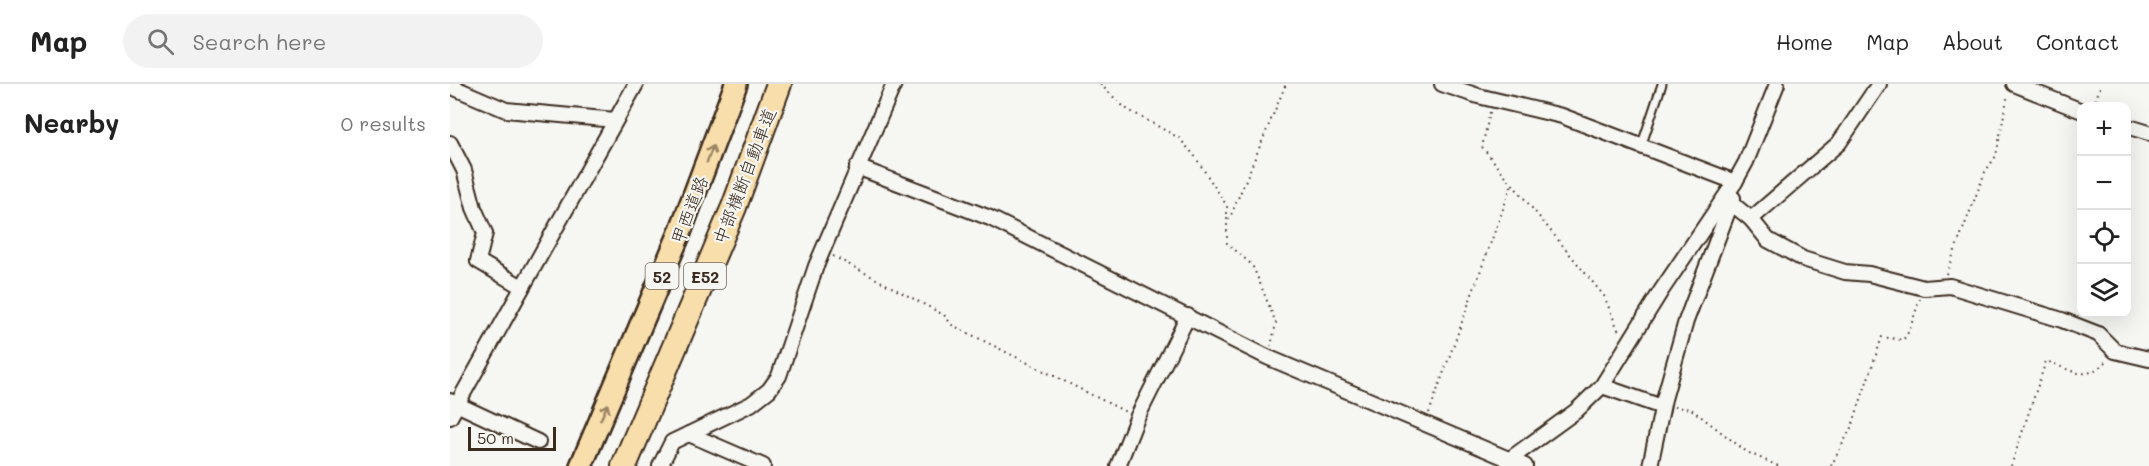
<!DOCTYPE html>
<meta charset="utf-8">
<style>
:root{--surface:#fff;--page:#f2f2f2;--text:#222;--muted:#767676;--line:#e0e0e0}
body{margin:0;font-family:Mali,"Klee One",sans-serif;background:var(--page);color:var(--text)}
.controls{position:absolute;right:18px;top:18px;display:grid;overflow:hidden;border-radius:12px;box-shadow:0 6px 24px #0002}
.controls button{width:54px;height:54px;display:grid;place-items:center;padding:0;border:0;border-bottom:2px solid var(--line);background:var(--surface);color:var(--text);font:30px sans-serif}
.scale{position:absolute;left:18px;bottom:15px;width:88px;box-sizing:border-box;padding-left:6px;border:3px solid #3b2a1e;border-top:0;font-size:16px;line-height:21px;white-space:nowrap;color:#3b2a1e;-webkit-text-stroke:4px #f6f6f2;paint-order:stroke}
.list{margin:0;padding:0;list-style:none}
h2{display:flex;justify-content:space-between;align-items:center;height:78px;margin:0;padding:0 24px;font-size:26px}
h2 small{font-size:20px;font-weight:400;color:var(--muted)}
.icon{flex:none;width:33px;height:33px;fill:none;stroke:currentColor;stroke-width:2;stroke-linecap:round;stroke-linejoin:round}
.map{position:relative;flex:none;width:1699px;height:382px;overflow:hidden}
header{display:flex;align-items:center;gap:36px;box-sizing:border-box;height:84px;padding:0 30px;background:var(--surface);border-bottom:2px solid var(--line)}
header strong{font-size:28px}
nav{display:flex;gap:33px;margin-inline-start:auto;font-size:21px}
.search{width:420px;height:54px;background:var(--page);display:flex;align-items:center;gap:15px;box-sizing:border-box;padding:0 21px;border-radius:33px;color:var(--muted);font-size:22px}
main{display:flex}
aside{flex:1;background:var(--surface)}
.map>svg:first-child{display:block}
.lines{fill:none;stroke-linecap:round;stroke-linejoin:round}
.service-casing{stroke:#3b2a1e;stroke-width:11}
.minor-casing{stroke:#3b2a1e;stroke-width:18}
.trunk-casing{stroke:#3b2a1e;stroke-width:26}
.motorway-casing{stroke:#3b2a1e;stroke-width:28}
.path{stroke:#3b2a1e;stroke-width:2;stroke-dasharray:1.5 4.5;stroke-linecap:butt}
.service{stroke:#f6f6f2;stroke-width:7}
.minor{stroke:#f6f6f2;stroke-width:14}
.trunk{stroke:#f8deab;stroke-width:21}
.motorway{stroke:#f8deab;stroke-width:24}
.oneway{stroke:#9a8464}
.labels{text-anchor:middle;dominant-baseline:central;stroke-width:4.5;stroke-linejoin:round;paint-order:stroke}
.shield{fill:#f6f6f2;stroke:#73675e;stroke-width:1.5}
.shield-label{font-size:16px;font-weight:bold;fill:#3b2a1e}
.street-label{font-size:18px;fill:#3b2a1e;stroke:#f6f6f2}
</style>
<header>
<strong>Map</strong>
<div class="search"><svg class="icon" aria-label="search" viewBox="0 0 24 24"><circle cx="10" cy="10" r="6"/><path d="M15 15l6 6"/></svg>Search here</div>
<nav><a>Home</a><a>Map</a><a>About</a><a>Contact</a></nav>
</header>
<main>
<aside>
<h2>Nearby<small>0 results</small></h2>
<ul class="list">
</ul>
</aside>
<div class="map">
<svg width="1699" height="382" viewBox="0 0 1699 382">
<rect width="100%" height="100%" fill="#f6f6f2"/>
<filter id="ink" filterUnits="userSpaceOnUse"><feTurbulence type="fractalNoise" baseFrequency=".0167" numOctaves="2"/><feDisplacementMap in="SourceGraphic" scale="12" xChannelSelector="R" yChannelSelector="G"/><feConvolveMatrix kernelMatrix="1 2 1 2 8 2 1 2 1" color-interpolation-filters="sRGB"/></filter>
<g filter="url(#ink)">
<g class="lines">
<defs>
<path id="service" d="M 1192,60 L 1212,0"/>
<g id="minor">
<path d="M 992,0 L 1028,12 L 1112,32 L 1285,98"/>
<path d="M 1564,0 L 1632,27"/>
<path d="M 0,2 L 56,26 L 165,36"/>
<path d="M 1676,42 L 1699,49"/>
<path d="M 0,59 L 14,86 L 24,124 L 35,149 L 28,177 L 72,203"/>
<path d="M 407,83 L 540,134 L 817,273 L 1075,382"/>
<path d="M 1275,114 L 1301,135 L 1318,156 L 1353,175 L 1395,188 L 1419,190 L 1474,204 L 1500,202 L 1612,236 L 1648,250 L 1665,267 L 1699,275"/>
<path d="M 1301,135 L 1389,59 L 1429,0"/>
<path d="M 1152,302 L 1212,323"/>
<path d="M 0,317 L 88,358"/>
<path d="M 0,333 L 186,0"/>
<path d="M 239,350 L 313,382"/>
<path d="M 1058,381 L 1060,375 L 1126,327 L 1152,302 L 1211,207 L 1285,98 L 1296,78 L 1327,0"/>
<path d="M 210,382 L 222,358 L 301,320 L 319,306 L 329,292 L 366,182 L 444,0"/>
<path d="M 668,382 L 687,334 L 738,232"/>
<path d="M 1200,382 L 1214,315 L 1236,237 L 1283,114"/>
</g>
<path id="trunk" d="M 131,382 L 229,151 L 286,0"/>
<path id="motorway" d="M 174,382 L 284,123 L 329,0"/>
</defs>
<!-- service casing -->
<use href="#service" class="service-casing"/>
<!-- minor casing -->
<use href="#minor" class="minor-casing"/>
<!-- trunk casing -->
<use href="#trunk" class="trunk-casing"/>
<!-- motorway casing -->
<use href="#motorway" class="motorway-casing"/>
<!-- path -->
<g class="path">
<path d="M 650,0 L 675,24 L 729,54 L 744,71 L 777,122 L 777,159 L 802,181 L 807,192 L 826,239 L 821,262"/>
<path d="M 1644,22 L 1651,0"/>
<path d="M 1040,28 L 1032,63 L 1154,212 L 1169,248"/>
<path d="M 779,136 L 836,0"/>
<path d="M 383,172 L 494,231 L 502,241 L 676,328"/>
<path d="M 1496,190 L 1535,88 L 1546,72 L 1558,10"/>
<path d="M 1224,323 L 1241,325 L 1297,368 L 1328,382"/>
<path d="M 979,329 L 1062,100"/>
<path d="M 1381,382 L 1402,342 L 1432,253 L 1453,256 L 1459,247 L 1470,215"/>
<path d="M 1561,382 L 1596,277 C 1623,286 1635,300 1657,276"/>
</g>
<!-- service -->
<use href="#service" class="service"/>
<!-- minor -->
<use href="#minor" class="minor"/>
<!-- trunk -->
<use href="#trunk" class="trunk"/>
<!-- motorway -->
<use href="#motorway" class="motorway"/>
</g>
<!-- one-way arrows -->
<defs><path id="oneway-shaft" d="M-6 0H5M1.5-3L5.5 0L1.5 3" fill="none" stroke-width="1.6" stroke-linecap="round" stroke-linejoin="round" transform="scale(1.5)"/></defs>
<g class="oneway">
<use href="#oneway-shaft" transform="translate(260 70) rotate(-69)"/>
<use href="#oneway-shaft" transform="translate(154 328) rotate(-66)"/>
</g>
</g>
<g class="labels">
<!-- shield labels -->
<g class="shield">
<rect x="195.5" y="179" width="33" height="26" rx="4.5"/>
<rect x="234" y="179" width="42" height="26" rx="4.5"/>
</g>
<g class="shield-label">
<text x="212" y="192">52</text>
<text x="255" y="192">E52</text>
</g>
<!-- street labels -->
<g class="street-label">
<text transform="translate(294 92) rotate(-69)">中部横断自動車道</text>
<text transform="translate(239 126) rotate(-69)">甲西道路</text>
</g>
</g>
</svg>
<div class="controls">
<button>+</button>
<button>−</button>
<button><svg class="icon" aria-label="locate" viewBox="0 0 24 24"><circle cx="12" cy="12" r="6"/><path d="M12 2v4M12 18v4M2 12h4M18 12h4"/></svg></button>
<button><svg class="icon" aria-label="layers" viewBox="0 0 24 24"><path d="M12 4l9 5-9 5-9-5zM3 14l9 5 9-5"/></svg></button>
</div>
<div class="scale">50 m</div>
</div>
</main>
